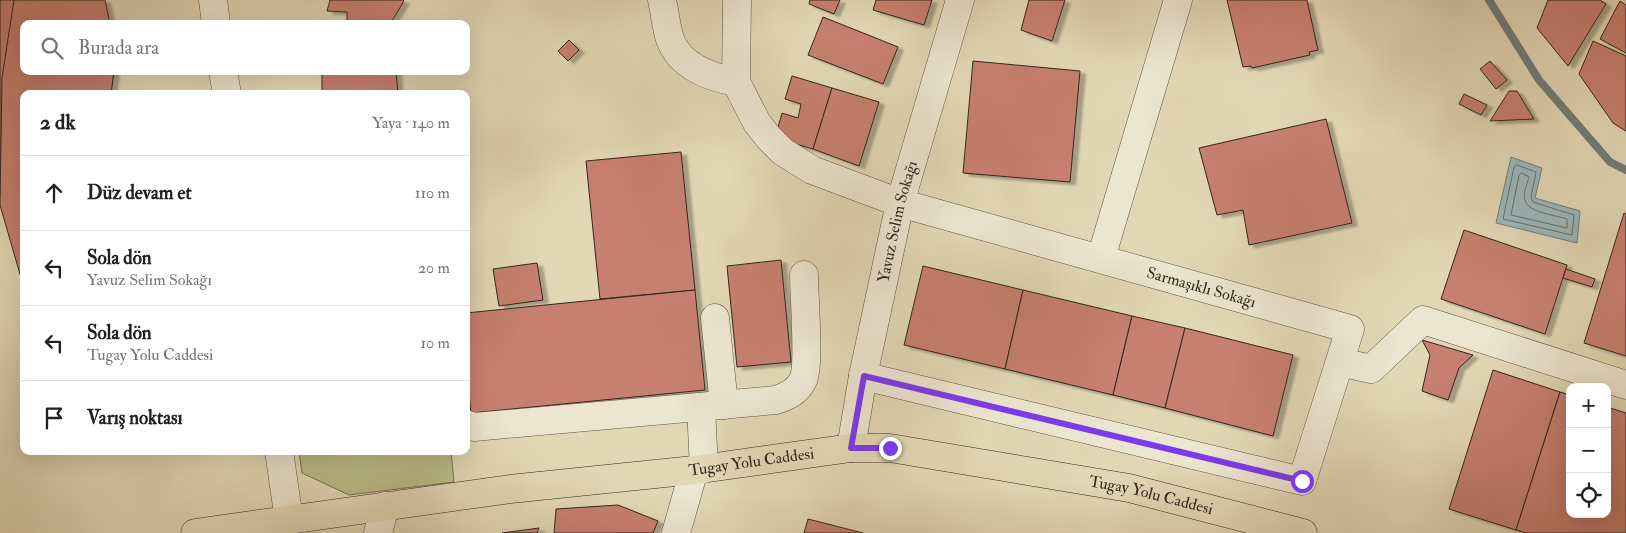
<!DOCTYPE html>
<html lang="tr">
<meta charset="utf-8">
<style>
:root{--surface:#fff;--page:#f2f2f2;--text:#202124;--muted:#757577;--line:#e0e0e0}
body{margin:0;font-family:"IM FELL Double Pica",serif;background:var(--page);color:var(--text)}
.controls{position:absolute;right:15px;bottom:15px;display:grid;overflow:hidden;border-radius:10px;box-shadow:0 5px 20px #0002}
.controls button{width:45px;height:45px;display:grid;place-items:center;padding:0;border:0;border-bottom:1px solid var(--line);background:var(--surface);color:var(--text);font:25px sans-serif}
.stop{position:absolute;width:15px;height:15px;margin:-11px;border:4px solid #7c3aed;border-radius:50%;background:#fff}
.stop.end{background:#7c3aed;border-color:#fff;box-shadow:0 1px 5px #0008}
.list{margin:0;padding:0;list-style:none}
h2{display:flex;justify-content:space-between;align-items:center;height:65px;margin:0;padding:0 20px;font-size:21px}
h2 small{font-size:16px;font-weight:400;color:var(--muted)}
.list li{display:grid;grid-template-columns:32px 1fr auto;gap:15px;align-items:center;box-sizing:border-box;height:75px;padding:0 20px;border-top:1px solid var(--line)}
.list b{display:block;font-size:19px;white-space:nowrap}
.list p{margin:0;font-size:16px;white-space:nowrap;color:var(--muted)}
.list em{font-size:16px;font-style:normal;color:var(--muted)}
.icon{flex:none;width:28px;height:28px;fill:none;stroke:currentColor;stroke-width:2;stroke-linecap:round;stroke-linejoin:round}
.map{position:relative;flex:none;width:1626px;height:533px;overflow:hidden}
.search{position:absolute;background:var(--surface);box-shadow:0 5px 20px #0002;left:20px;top:20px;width:450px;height:55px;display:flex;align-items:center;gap:12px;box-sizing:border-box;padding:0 18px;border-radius:10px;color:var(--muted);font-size:19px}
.panel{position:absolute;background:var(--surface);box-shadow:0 5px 20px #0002;left:20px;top:90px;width:450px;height:365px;border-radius:10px}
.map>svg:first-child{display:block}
.green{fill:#bbbc88;stroke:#787054}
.water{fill:#9bb6ba;stroke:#727c7c}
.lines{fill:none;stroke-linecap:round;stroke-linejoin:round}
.shore{stroke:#686e6c;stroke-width:1}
.stream{stroke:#727c7c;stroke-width:8}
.building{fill:#c67f6f;stroke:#35251f;filter:url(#shadow)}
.minor-casing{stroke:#605244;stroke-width:29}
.major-casing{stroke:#35251f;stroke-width:29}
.minor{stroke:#ece5cf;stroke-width:28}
.major{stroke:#e2d7b5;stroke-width:28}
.route{stroke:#7c3aed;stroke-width:6}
.labels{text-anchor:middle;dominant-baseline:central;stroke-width:4.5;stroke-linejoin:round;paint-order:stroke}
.street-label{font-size:16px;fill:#35251f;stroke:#ece5cf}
</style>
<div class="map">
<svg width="1626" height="533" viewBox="0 0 1626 533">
<defs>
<filter id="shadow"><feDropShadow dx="5.5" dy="3" stdDeviation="1" flood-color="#0004"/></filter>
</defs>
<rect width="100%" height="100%" fill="#e2d7b5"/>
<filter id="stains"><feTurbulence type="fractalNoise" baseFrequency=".004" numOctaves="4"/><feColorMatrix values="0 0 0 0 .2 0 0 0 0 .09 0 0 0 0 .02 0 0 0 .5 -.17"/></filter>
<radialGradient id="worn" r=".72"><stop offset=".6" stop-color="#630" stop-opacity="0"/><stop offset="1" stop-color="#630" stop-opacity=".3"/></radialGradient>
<!-- green -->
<path class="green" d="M 299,451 L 451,451 L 454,482 L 349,495 L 302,473 Z"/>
<!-- water -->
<path class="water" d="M 1511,157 L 1542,168 L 1535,198 L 1580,211 L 1577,243 L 1496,223 Z"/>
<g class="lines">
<!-- shore -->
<g class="shore">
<path d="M 1517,165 L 1536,172 L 1531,197 L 1533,202 L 1574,215 L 1572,235 L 1503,219 L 1514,167 Z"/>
<path d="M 1522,173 L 1529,177 C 1527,184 1523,193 1525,200 C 1528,213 1556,215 1567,219 L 1567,228 L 1511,215 L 1519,175 Z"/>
</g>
<!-- stream -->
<path class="stream" d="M 1489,0 L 1539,80 L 1610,162 L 1626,170"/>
</g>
<!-- building -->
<g class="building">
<path d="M 0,0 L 67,0 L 78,24 L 24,24 L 24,71 L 100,71 L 101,75 L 103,94 L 24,94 L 24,202 L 9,201 L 0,196 Z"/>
<path d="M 14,0 L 105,0 L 110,24 L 24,24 L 24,71 L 114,71 L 111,94 L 24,94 L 24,288 L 0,205 L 2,78 Z"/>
<path d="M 330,0 L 403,0 L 404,1 L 390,24 L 328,24 L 347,22 L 347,12 L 327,11 Z"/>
<path d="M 810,0 L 840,0 L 834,14 L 809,4 Z"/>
<path d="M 876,0 L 932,0 L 924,25 L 873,10 Z"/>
<path d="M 1029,0 L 1065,0 L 1052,41 L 1021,30 Z"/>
<path d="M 1227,0 L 1307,0 L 1318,50 L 1309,52 L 1310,55 L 1252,68 L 1251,66 L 1243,67 Z"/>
<path d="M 1548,0 L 1600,0 L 1606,4 L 1568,66 L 1537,28 Z"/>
<path d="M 1620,1 L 1626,5 L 1626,53 L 1600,39 Z"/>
<path d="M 823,17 L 898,47 L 883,84 L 808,55 Z"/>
<path d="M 569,40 L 579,50 L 568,61 L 558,51 Z"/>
<path d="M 1593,41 L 1626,56 L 1626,131 L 1613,123 L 1579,74 Z"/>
<path d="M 973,61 L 1080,71 L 1070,182 L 963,173 Z"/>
<path d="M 1490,61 L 1507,80 L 1496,89 L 1480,69 Z"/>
<path d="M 322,71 L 396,71 L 398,94 L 322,94 Z"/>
<path d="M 792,76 L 832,88 L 813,149 L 775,138 L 782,113 L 798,118 L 801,104 L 785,99 Z"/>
<path d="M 832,88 L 879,102 L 859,166 L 813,149 Z"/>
<path d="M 1509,91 L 1517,91 L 1534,119 L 1490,121 Z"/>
<path d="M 1464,94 L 1487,105 L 1481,115 L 1459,104 Z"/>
<path d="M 1326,119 L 1352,223 L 1249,245 L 1243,210 L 1217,215 L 1199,148 Z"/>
<path d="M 681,152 L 695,290 L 600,299 L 586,161 Z"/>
<path d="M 1624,213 L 1626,214 L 1626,356 L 1584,343 Z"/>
<path d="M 1464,230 L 1567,265 L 1545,334 L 1441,299 Z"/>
<path d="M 781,260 L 791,362 L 737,367 L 727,266 Z"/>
<path d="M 537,263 L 543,300 L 499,306 L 493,269 Z"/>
<path d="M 923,266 L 1023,290 L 1005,369 L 904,345 Z"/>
<path d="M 1566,269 L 1595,279 L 1592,287 L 1563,278 Z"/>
<path d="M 695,290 L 705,390 L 471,413 L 466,361 L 466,313 Z"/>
<path d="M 1023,290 L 1132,316 L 1113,395 L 1005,369 Z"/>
<path d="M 1132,316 L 1185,328 L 1165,408 L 1113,395 Z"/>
<path d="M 1185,328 L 1293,355 L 1273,436 L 1165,408 Z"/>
<path d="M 1422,340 L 1473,355 L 1459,368 L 1448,400 L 1422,391 L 1430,355 Z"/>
<path d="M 1493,370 L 1560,392 L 1516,530 L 1449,509 Z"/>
<path d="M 1560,392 L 1570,395 L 1570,514 L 1607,514 L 1607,407 L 1626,413 L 1626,533 L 1526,533 L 1516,530 Z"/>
<path d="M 618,505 L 658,521 L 653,533 L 554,533 L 556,509 Z"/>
<path d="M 808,519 L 863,533 L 804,533 Z"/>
<path d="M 539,528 L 537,533 L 502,533 Z"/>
</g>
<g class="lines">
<defs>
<g id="minor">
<path d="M 213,0 L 216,24"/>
<path d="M 662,0 C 665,13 666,27 670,39 C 680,67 710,77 736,82"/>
<path id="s1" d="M 737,0 L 736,82 L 757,123 L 769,138 L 783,152 L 812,170 L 900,203 L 1350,329 L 1302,481 L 863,376"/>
<path d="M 223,71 L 227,94"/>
<path d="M 1101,258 L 1178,0"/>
<path d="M 715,318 L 724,405"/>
<path d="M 1340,362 L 1371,369 L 1423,320 L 1626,385"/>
<path d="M 701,407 L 704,469"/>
<path d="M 466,424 L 474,427 L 776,400 C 788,396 798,391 803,380 C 810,366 804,295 804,275"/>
<path id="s2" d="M 851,448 L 863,376 L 900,203 L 960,0"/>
<path d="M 279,451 L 289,520"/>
<path d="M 378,533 L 385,506"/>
<path d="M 676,533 L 694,470"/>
</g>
<g id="major">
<path id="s3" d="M 195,533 L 510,489 L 694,470 L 851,448 L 890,448 L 1129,488 L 1303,533"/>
</g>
</defs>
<!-- minor casing -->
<use href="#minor" class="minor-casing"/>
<!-- major casing -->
<use href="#major" class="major-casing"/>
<!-- minor -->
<use href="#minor" class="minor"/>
<!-- major -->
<use href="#major" class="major"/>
</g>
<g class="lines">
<!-- route -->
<path class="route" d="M 890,448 L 851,448 L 864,376 L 1302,481"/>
</g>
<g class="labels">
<!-- street labels -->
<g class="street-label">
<text stroke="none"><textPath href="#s2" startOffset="231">Yavuz Selim Sokağı</textPath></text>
<text stroke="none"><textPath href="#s1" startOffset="608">Sarmaşıklı Sokağı</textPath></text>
<text stroke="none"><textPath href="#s3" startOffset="561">Tugay Yolu Caddesi</textPath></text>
<text stroke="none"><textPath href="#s3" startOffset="966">Tugay Yolu Caddesi</textPath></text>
</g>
</g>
<rect width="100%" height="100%" filter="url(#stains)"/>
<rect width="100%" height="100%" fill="url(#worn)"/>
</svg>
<div class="controls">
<button>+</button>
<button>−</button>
<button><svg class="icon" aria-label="locate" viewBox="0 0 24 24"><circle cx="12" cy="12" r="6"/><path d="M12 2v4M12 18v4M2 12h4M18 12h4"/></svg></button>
</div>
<div class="stop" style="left:1302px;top:481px"></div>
<div class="stop end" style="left:890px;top:448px"></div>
<div class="search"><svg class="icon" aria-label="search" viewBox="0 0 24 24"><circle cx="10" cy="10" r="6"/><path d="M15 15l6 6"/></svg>Burada ara</div>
<section class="panel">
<h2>2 dk<small>Yaya · 140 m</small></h2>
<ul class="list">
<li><svg class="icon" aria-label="ahead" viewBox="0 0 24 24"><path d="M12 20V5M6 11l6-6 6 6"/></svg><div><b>Düz devam et</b></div><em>110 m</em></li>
<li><svg class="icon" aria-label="left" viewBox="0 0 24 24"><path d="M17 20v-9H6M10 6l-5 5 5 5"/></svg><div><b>Sola dön</b><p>Yavuz Selim Sokağı</p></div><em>20 m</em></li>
<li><svg class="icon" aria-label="left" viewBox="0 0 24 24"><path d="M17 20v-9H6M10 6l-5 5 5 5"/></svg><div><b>Sola dön</b><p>Tugay Yolu Caddesi</p></div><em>10 m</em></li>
<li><svg class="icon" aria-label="arrive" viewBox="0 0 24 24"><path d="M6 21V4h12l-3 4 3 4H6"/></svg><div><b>Varış noktası</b></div></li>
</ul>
</section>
</div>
